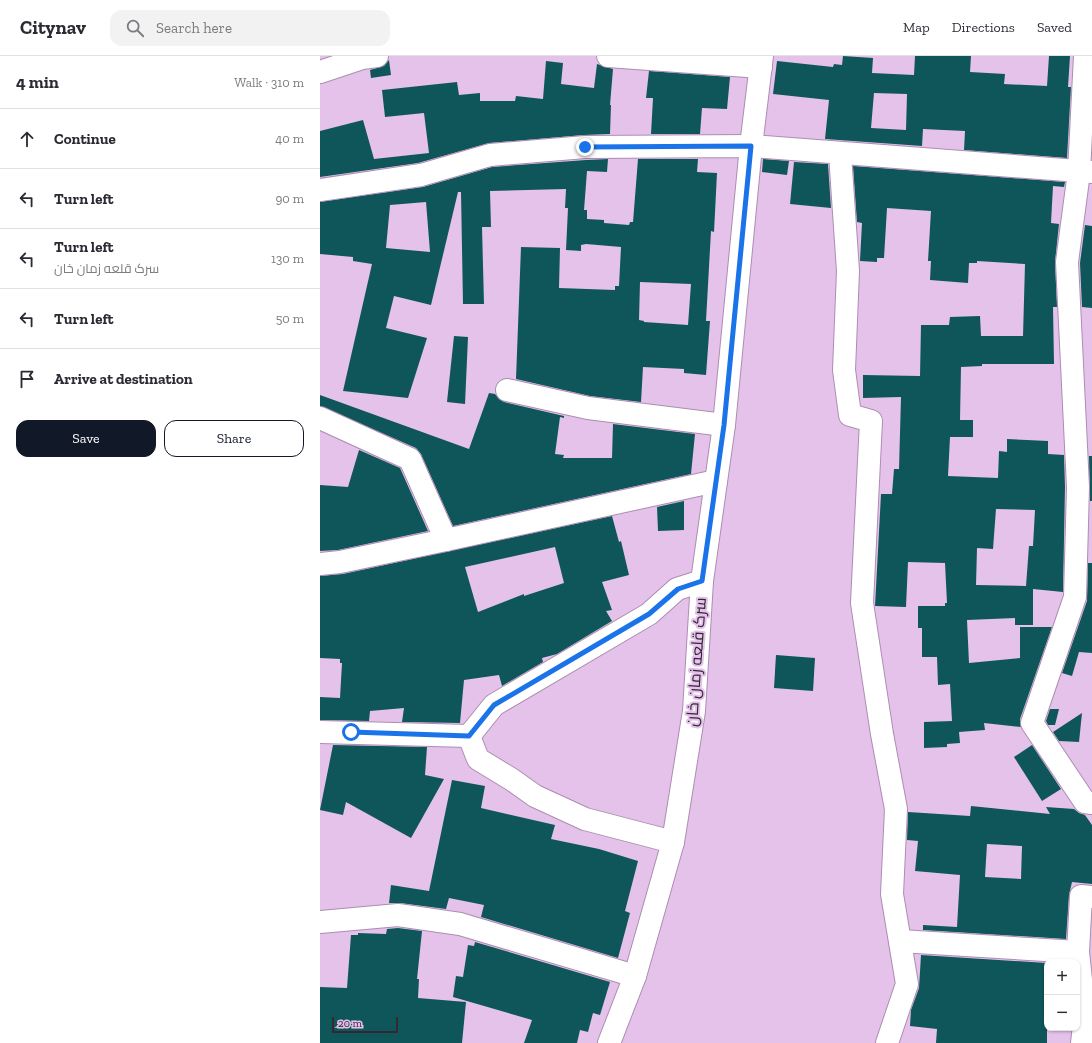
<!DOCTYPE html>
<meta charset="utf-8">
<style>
:root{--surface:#fff;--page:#f2f2f3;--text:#2b2b33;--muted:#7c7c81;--line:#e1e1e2;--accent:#111827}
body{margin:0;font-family:"Zilla Slab",Cairo,serif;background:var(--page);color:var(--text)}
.controls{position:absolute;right:12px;bottom:12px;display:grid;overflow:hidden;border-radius:8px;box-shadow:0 1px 3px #0004}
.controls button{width:36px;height:36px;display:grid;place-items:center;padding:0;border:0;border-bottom:1px solid var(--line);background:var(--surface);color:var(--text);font:20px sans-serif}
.scale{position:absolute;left:12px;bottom:10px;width:66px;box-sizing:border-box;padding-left:4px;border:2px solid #342736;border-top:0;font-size:11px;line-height:14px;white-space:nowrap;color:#342736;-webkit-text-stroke:3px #e4c2ea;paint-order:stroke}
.stop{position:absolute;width:12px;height:12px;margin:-9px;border:3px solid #1a73e8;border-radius:50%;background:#fff}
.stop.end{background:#1a73e8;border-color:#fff;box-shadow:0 1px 4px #0008}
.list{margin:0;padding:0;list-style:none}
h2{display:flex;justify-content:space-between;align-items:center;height:52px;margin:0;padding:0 16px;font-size:17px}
h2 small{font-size:13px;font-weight:400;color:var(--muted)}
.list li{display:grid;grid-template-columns:26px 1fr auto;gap:12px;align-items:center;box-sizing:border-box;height:60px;padding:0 16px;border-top:1px solid var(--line)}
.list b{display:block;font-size:15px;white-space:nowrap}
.list p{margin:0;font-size:13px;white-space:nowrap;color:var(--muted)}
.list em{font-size:13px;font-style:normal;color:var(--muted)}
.actions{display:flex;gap:8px;padding:12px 16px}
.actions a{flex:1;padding:9px 0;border:1px solid var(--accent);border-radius:12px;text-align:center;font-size:14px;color:var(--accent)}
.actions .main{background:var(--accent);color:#fff}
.icon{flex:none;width:22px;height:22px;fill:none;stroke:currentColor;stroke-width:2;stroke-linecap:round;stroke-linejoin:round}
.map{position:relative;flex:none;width:772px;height:987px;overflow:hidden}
header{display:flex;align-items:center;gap:24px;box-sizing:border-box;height:56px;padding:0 20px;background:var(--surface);border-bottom:1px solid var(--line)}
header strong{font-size:19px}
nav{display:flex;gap:22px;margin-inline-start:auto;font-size:14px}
.search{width:280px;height:36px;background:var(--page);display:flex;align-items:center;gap:10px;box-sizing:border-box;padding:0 14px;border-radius:12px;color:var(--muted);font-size:15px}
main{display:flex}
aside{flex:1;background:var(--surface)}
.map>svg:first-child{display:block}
.building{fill:#0f565a;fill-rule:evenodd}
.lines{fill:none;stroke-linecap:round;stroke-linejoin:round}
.street-casing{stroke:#ad8db2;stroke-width:24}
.secondary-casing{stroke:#ad8db2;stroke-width:24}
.street{stroke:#fff;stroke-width:22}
.secondary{stroke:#fff;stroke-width:22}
.route{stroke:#1a73e8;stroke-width:5}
.labels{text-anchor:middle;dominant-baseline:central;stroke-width:4;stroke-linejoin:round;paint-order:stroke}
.street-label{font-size:16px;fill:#342736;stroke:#e4c2ea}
</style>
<header>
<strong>Citynav</strong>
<div class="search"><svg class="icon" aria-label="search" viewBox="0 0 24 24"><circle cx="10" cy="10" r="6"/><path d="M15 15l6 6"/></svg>Search here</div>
<nav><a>Map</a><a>Directions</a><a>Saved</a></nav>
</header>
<main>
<aside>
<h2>4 min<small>Walk · 310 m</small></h2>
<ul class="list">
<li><svg class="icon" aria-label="ahead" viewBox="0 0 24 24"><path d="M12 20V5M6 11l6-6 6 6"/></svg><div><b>Continue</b></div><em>40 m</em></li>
<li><svg class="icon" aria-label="left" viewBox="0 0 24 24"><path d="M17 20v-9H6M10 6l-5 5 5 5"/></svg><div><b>Turn left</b></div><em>90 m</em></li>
<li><svg class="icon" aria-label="left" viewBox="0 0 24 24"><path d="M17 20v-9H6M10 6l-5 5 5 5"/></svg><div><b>Turn left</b><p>سرک قلعه زمان خان</p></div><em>130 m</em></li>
<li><svg class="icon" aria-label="left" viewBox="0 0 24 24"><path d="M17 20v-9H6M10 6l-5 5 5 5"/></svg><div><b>Turn left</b></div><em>50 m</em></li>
<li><svg class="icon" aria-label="arrive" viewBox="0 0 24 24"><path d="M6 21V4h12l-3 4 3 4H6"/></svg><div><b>Arrive at destination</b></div></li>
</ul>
<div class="actions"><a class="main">Save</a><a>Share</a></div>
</aside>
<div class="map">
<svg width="772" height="987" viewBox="0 0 772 987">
<rect width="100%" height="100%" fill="#e4c2ea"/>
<!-- building -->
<g class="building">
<path d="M 523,0 L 553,2 L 552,17 L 594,19 L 595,0 L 651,0 L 650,16 L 685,18 L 684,28 L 727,30 L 729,0 L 750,0 L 748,31 L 751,31 L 747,102 L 644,94 L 645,75 L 603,73 L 602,90 L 505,83 L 509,44 L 453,38 L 457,5 L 513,11 L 514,8 L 522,9 ZM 554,37 L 587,38 L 586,74 L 551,72 Z"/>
<path d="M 69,4 L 71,19 L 51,22 L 50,14 L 64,10 Z"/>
<path d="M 226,5 L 243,7 L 241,28 L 274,32 L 277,8 L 293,13 L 290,49 L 291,49 L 290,78 L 264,79 L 169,87 L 98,107 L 0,121 L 0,75 L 43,64 L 54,103 L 109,97 L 104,57 L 65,61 L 62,34 L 137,26 L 139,39 L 160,37 L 160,45 L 195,45 L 196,40 L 223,43 Z"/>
<path d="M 329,15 L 410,21 L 407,53 L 382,52 L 380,78 L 331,78 L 333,42 L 326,42 Z"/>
<path d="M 288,103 L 287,116 L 267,115 L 264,154 L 267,154 L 267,163 L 284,164 L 284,167 L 309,169 L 310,166 L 313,166 L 318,103 L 378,103 L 377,116 L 397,117 L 394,176 L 391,175 L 386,265 L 390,265 L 386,319 L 364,317 L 364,313 L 323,311 L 321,346 L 270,340 L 196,323 L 201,191 L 240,192 L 239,232 L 295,234 L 295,230 L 299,230 L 301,191 L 266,188 L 261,189 L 261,195 L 246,194 L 248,152 L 245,152 L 246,133 L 170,135 L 171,171 L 162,171 L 164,248 L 143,248 L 141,136 L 138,136 L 111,249 L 74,240 L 66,272 L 107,282 L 88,342 L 23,335 L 52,208 L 33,205 L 33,201 L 0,198 L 0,146 L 103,131 L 172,111 L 266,104 ZM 106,146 L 110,196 L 66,192 L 70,149 ZM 320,226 L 371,228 L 368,269 L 324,266 L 324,265 L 319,264 Z"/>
<path d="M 443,103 L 469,105 L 467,119 L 442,116 Z"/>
<path d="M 474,106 L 508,108 L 511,152 L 470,148 Z"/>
<path d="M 533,110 L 745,126 L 744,131 L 733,130 L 731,167 L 739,168 L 735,206 L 737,251 L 733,251 L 734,308 L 662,308 L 662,310 L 641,311 L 640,364 L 653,364 L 653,381 L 630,381 L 628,420 L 678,422 L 679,395 L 687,396 L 687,383 L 728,385 L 728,398 L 744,399 L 745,431 L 743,536 L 713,533 L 713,569 L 695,569 L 695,562 L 647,564 L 649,607 L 700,602 L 700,571 L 732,571 L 700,663 L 701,671 L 664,667 L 665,674 L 639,676 L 640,687 L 627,688 L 627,691 L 604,692 L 604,666 L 632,665 L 630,628 L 618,629 L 617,601 L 602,601 L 602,572 L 598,572 L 598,550 L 625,550 L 625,547 L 627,547 L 625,507 L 588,506 L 586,551 L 555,550 L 561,438 L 572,438 L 574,413 L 579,413 L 581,341 L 543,342 L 543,319 L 600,320 L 601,269 L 629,269 L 630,261 L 660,260 L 661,280 L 703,280 L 705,208 L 657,205 L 657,207 L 649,207 L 648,227 L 610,224 L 611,205 L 608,205 L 611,155 L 567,152 L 564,202 L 557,202 L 557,206 L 540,205 L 542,167 L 537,166 ZM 676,453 L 715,454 L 713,490 L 709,490 L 706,530 L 656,529 L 657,492 L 673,493 Z"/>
<path d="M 765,169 L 772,170 L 772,252 L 762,251 L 760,207 Z"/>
<path d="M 134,280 L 148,281 L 145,348 L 127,346 Z"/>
<path d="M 169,337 L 175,338 L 179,343 L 184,346 L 244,360 L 244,362 L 240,361 L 235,398 L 244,399 L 243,402 L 292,402 L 293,368 L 375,378 L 371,418 L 133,470 L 101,398 L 96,392 L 0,350 L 0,339 L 149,393 Z"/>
<path d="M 39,394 L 80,412 L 108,475 L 18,494 L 0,495 L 0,429 L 28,431 Z"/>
<path d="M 769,400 L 772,400 L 772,445 L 770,445 Z"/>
<path d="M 364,445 L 364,474 L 338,475 L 337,451 Z"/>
<path d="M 292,460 L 299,486 L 301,485 L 309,519 L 282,526 L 292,554 L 286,555 L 292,565 L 237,598 L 222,602 L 223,606 L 182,630 L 179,619 L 144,624 L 140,667 L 82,666 L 84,652 L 50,655 L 49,665 L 0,664 L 0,641 L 20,642 L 22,607 L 20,607 L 20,603 L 0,602 L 0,520 L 23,518 ZM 235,491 L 244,527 L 204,540 L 204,538 L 158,556 L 145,511 Z"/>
<path d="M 768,507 L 772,507 L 772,597 L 759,596 L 752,620 L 742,617 L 767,545 Z"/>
<path d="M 456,599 L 495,602 L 493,635 L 454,632 Z"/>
<path d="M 730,653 L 739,653 L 735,669 L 728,669 L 726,665 Z"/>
<path d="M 762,657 L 759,686 L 739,685 L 733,676 Z"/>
<path d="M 13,689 L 107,691 L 105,719 L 124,723 L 91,782 L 26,746 L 23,759 L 0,754 Z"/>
<path d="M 712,689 L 741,733 L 722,745 L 694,701 Z"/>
<path d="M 132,724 L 165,730 L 161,752 L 235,769 L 231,783 L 279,793 L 318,805 L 305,855 L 310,857 L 298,902 L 161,861 L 164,849 L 129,842 L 126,853 L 80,847 L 69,847 L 71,829 L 109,835 Z"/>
<path d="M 651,750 L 730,758 L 726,751 L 754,753 L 759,757 L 765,759 L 772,769 L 772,828 L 752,826 L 749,839 L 746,883 L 603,874 L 603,869 L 637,871 L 640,819 L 595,815 L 598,785 L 587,784 L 588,756 L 650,760 ZM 667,788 L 702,790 L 701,823 L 665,821 Z"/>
<path d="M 78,872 L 102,875 L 97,923 L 99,923 L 98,942 L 146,946 L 142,987 L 0,987 L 0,931 L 27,932 L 31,879 L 38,879 L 38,877 L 66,878 L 67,873 Z"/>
<path d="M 155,886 L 290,926 L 280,959 L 273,957 L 268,976 L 260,974 L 257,987 L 204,987 L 212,964 L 133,941 L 136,920 L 143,921 L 148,889 L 154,890 Z"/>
<path d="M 601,899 L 727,907 L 727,987 L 616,987 L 617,973 L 590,970 L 591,954 L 599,932 Z"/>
</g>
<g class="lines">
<defs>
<g id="street">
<path d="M 288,0 L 441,11"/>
<path d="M 765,0 L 759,116 L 747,206 L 758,431 L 755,541 L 712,667 L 765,746 L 772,747"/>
<path d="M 0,16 L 42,2 L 57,0"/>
<path d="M 520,98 L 528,215 L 524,314 L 530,359 L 551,365 L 542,547 L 562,678 L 576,753 L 572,838 L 587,928 L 567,987"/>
<path d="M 0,134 L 101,119 L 170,99 L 265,91 L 431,90 L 772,116"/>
<path d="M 187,334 L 268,352 L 404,369"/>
<path d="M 0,362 L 90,403 L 126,484"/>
<path d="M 0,508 L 20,506 L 126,484 L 396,425"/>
<path d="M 0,676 L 149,680 L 174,649 L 329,558 L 357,533 L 382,525"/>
<path d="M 149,680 L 158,703 L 191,723 L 215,740 L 265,763 L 353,786"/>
<path d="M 0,866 L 78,859 L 140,868 L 315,920"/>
<path d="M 580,885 L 758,896"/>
<path d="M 762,987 L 765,961 L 758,896 L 761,840 L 772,841"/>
</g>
<path id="secondary" d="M 289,987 L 315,920 L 353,786 L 374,655 L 382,525 L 404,369 L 431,90 L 442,0"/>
</defs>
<!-- street casing -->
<use href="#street" class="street-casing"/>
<!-- secondary casing -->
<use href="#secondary" class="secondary-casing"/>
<!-- street -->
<use href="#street" class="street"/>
<!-- secondary -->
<use href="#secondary" class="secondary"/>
</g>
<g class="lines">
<!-- route -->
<path class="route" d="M 31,676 L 149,680 L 174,649 L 329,558 L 358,533 L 382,525 L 404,369 L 431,90 L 265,91"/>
</g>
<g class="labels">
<!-- street labels -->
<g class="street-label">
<text transform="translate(376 606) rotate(-86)">سرک قلعه زمان خان</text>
</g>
</g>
</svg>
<div class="controls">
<button>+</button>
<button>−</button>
</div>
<div class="scale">20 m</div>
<div class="stop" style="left:31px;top:676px"></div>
<div class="stop end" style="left:265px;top:91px"></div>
</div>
</main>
